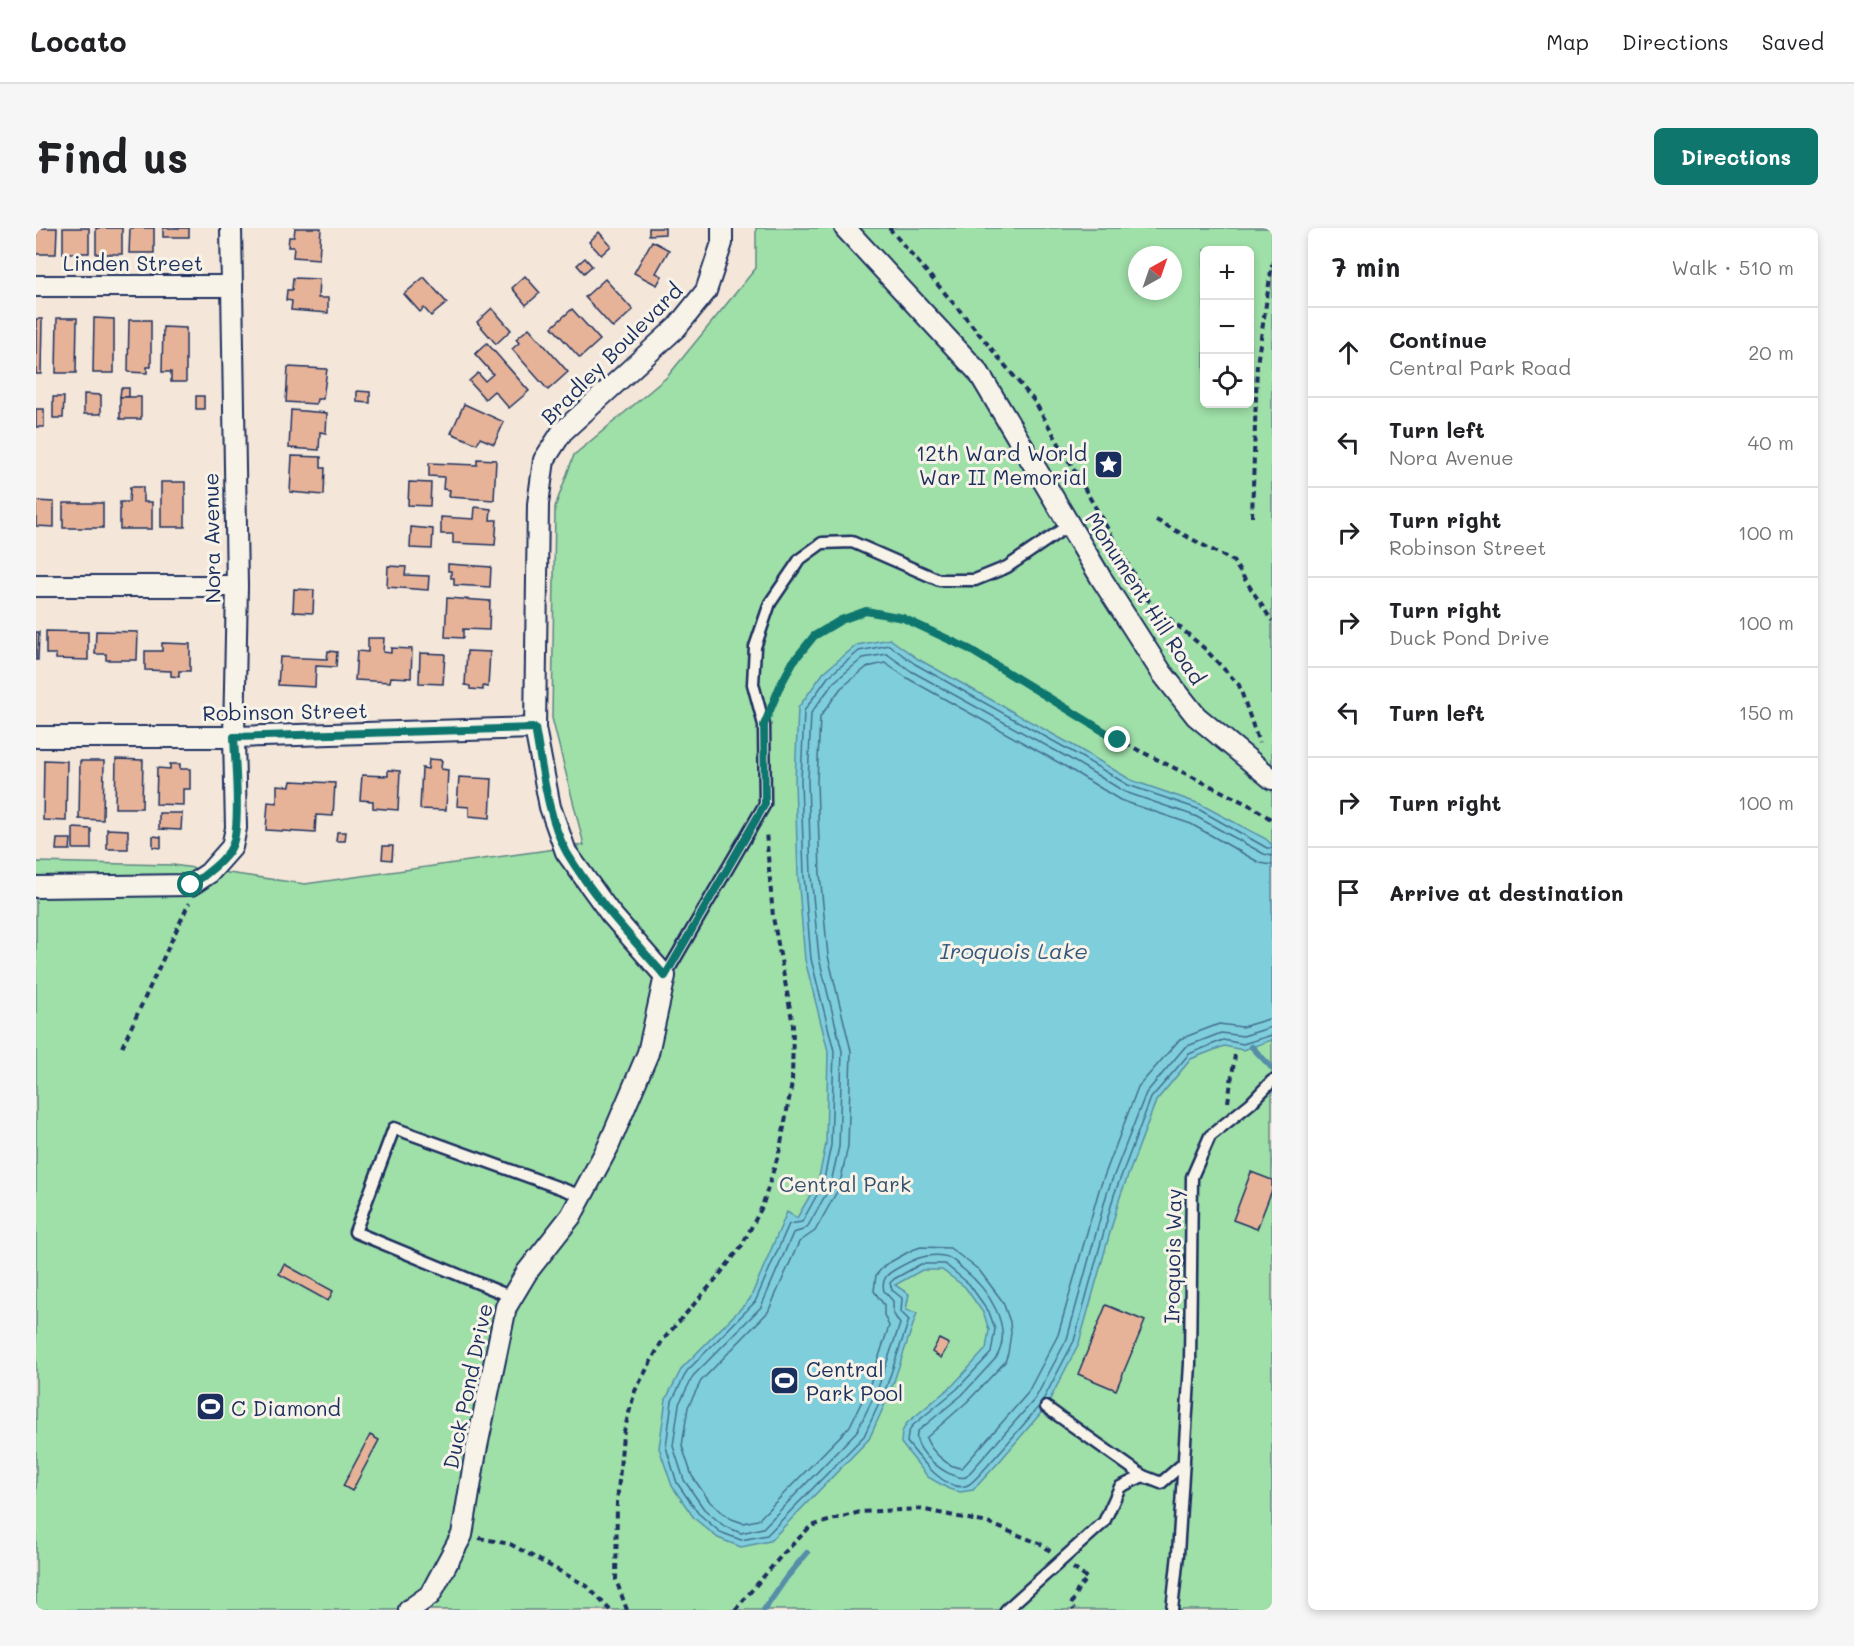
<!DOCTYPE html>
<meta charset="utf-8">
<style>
:root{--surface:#fff;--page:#f6f6f6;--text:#202124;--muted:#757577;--line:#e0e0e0;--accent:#0f766e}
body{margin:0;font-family:Mali,sans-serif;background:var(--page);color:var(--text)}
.controls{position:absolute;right:18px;top:18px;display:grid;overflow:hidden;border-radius:9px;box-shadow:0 3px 9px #0003}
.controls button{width:54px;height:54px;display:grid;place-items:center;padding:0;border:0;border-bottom:2px solid var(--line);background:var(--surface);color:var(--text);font:30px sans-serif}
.compass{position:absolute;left:1092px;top:18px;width:54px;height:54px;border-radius:50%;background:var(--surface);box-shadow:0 3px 9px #0003;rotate:40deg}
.stop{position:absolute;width:18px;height:18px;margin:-14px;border:4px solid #0f766e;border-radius:50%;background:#fff}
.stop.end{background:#0f766e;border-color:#fff;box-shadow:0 2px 6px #0008}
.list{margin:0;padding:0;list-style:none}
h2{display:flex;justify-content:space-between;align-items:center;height:78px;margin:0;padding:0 24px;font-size:26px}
h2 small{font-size:20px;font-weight:400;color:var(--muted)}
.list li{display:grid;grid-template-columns:39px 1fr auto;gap:18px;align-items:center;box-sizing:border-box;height:90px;padding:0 24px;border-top:2px solid var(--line)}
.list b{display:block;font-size:22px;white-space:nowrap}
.list p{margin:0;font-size:20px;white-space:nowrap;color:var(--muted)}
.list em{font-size:20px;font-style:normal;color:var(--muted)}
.icon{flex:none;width:33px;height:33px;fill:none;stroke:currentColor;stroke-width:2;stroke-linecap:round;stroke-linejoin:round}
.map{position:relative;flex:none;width:1236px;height:1382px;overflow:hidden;border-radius:9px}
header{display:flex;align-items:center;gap:36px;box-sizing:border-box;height:84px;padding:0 30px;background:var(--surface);border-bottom:2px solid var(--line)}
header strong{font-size:28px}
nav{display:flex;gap:33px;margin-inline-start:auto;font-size:21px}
.intro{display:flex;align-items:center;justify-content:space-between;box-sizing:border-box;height:144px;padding:0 36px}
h1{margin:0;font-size:42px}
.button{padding:15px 27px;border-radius:9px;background:var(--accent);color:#fff;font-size:21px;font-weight:700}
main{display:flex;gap:36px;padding:0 36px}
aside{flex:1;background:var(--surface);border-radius:9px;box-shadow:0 3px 9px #0003}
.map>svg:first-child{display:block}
.green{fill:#9fdfa8;stroke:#5d8783;stroke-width:1.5;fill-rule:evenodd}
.water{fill:#7fcedb;stroke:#578ea9;stroke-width:1.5}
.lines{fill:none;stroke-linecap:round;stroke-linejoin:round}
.shore{stroke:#436f90;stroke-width:1.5}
.stream{stroke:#578ea9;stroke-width:6}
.building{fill:#e6b399;stroke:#1b2f5e;stroke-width:1.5}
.service-casing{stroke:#1b2f5e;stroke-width:15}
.minor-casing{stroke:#1b2f5e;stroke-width:24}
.path{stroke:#1b2f5e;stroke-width:4;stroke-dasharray:6 4.5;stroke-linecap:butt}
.service{stroke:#f7f3e8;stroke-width:10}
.minor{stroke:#f7f3e8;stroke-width:20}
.route{stroke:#0f766e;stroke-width:8}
.labels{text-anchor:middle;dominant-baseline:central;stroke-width:6;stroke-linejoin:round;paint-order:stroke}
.street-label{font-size:21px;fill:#1b2f5e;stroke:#f7f3e8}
.poi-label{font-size:21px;fill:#1b2f5e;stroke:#f7f3e8;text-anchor:start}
.park-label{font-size:21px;fill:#35526d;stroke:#f7f3e8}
.water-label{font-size:22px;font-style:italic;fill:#34577d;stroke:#f7f3e8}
</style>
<header>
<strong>Locato</strong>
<nav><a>Map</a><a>Directions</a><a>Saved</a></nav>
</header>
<div class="intro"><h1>Find us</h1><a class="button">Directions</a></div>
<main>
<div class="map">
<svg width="1236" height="1382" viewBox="0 0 1236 1382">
<rect width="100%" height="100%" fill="#f4e6d8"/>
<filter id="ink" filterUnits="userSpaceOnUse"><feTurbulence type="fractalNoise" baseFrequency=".0167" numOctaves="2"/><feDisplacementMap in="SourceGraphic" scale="12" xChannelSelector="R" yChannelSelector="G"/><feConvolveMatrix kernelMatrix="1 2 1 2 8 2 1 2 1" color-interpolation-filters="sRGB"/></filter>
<g filter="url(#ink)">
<!-- green -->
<path class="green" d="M 720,0 L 1236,0 L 1236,1382 L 0,1382 L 0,634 L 137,637 L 269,656 L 548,617 L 516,490 L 519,279 L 538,227 L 631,149 L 720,40 ZM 1168,22 L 1214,22 L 1214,176 L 1168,176 ZM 1101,27 L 1137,27 L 1137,63 L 1101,63 Z"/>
<!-- water -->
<path class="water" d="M 854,411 L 882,431 L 1038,518 L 1095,552 L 1164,576 L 1230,611 L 1236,617 L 1236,812 L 1207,822 L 1188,818 L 1155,831 L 1120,873 L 1084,969 L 1043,1115 L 1010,1179 L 963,1234 L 937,1262 L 924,1264 L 913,1261 L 892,1249 L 865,1215 L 866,1204 L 871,1195 L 917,1157 L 950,1121 L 953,1102 L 948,1086 L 929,1059 L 906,1042 L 886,1042 L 859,1057 L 873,1066 L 870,1082 L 881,1085 L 854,1165 L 833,1211 L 734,1313 L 705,1319 L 682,1310 L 658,1290 L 636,1258 L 623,1220 L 630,1171 L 646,1140 L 714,1071 L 751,984 L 761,990 L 782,954 L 790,916 L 792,823 L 769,732 L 762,647 L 759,553 L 762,480 L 788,444 L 821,417 Z"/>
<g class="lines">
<!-- shore -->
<g class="shore">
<path d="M 1236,628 L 1228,626 L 1159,588 L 1089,564 L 1031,529 L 875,443 L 851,426 L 827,430 L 798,454 L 775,485 L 772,553 L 775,647 L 783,730 L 806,823 L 803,919 L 794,959 L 772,998 L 767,1002 L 757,1005 L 725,1079 L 657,1148 L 643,1176 L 637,1218 L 648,1252 L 668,1281 L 688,1298 L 705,1305 L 727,1300 L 821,1203 L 842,1160 L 864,1096 L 857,1085 L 857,1073 L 848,1063 C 845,1051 851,1046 860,1041 C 876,1032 889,1025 908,1028 C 916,1029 922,1037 927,1041 C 951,1060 979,1099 960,1130 L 926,1167 L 882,1203 C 872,1219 914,1254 930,1249 L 999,1171 L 1031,1111 L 1071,965 L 1110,865 L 1149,819 L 1185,805 L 1207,808 L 1236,799"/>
<path d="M 1236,637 L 1224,635 L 1155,596 L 1084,572 L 1027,537 L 871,450 L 849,435 L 831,439 L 805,460 L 784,489 L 781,553 L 784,646 L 792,728 L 815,823 L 812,918 L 803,960 L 779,1003 L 763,1014 L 732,1084 L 665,1153 L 652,1179 L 646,1218 L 656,1248 L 674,1274 L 693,1290 L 707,1295 L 722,1292 L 814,1198 L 834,1156 L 853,1098 L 848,1087 L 848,1077 L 838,1063 L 840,1047 L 849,1037 L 876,1022 L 885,1019 L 914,1020 L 943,1042 L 967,1074 L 974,1094 L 975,1105 L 972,1125 L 969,1134 L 932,1173 L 890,1210 C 895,1223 912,1240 926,1240 L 991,1166 L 1022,1107 L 1063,962 L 1102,859 L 1144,811 L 1183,796 L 1206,799 L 1236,790"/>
<path d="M 1006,1174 L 1038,1113 L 1078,967 L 1115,870 L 1153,826 L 1187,812 L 1207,816 L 1236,807"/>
<path d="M 1004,1177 C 985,1200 966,1222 946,1244 C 942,1248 937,1254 932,1257 C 911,1267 882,1228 871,1214 L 872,1206 L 876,1198 L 921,1161 L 955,1125 L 959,1101 L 953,1084 L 933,1056 L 909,1036 L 885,1036 L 858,1051 L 854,1055 L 856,1062 L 866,1070 L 865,1084 L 873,1092 L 849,1163 L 828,1208 L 731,1307 L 705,1312 L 684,1304 L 662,1285 L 641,1255 L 630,1219 L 636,1173 L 651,1143 L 719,1074 L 753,996 L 766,994 L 787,956 L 795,917 L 798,823 L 775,731 L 768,647 L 765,553 L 768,483 L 792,449 L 823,423 L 853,417 L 879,436 L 1035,523 L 1092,557 L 1162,581 L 1231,620 L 1236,620"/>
</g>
<!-- stream -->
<g class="stream">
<path d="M 1216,819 L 1236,840"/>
<path d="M 728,1382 L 750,1350 L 771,1325"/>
</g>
</g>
<!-- building -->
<g class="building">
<path d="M 0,0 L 21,0 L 20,26 L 0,26 Z"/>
<rect x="27" y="0" width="26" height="25"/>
<rect x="60" y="0" width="26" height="26"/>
<path d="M 94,0 L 118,0 L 118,25 L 93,25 Z"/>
<rect x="127" y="0" width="26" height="9"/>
<path d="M 259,0 L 285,0 L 283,31 L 257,29 L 258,19 L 252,19 L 253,9 L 258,9 Z"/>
<path d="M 613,0 L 629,0 L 629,6 L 613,7 Z"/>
<path d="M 563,4 L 575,18 L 565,27 L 553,14 Z"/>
<path d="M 616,13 L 633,22 L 620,45 L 626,48 L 621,57 L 598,45 Z"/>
<path d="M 549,30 L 556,38 L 548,45 L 541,37 Z"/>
<path d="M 489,48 L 504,65 L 490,77 L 476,60 Z"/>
<path d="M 388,49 L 411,75 L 395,88 L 388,80 L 384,84 L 368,66 Z"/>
<path d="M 257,50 L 283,51 L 282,70 L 292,70 L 292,85 L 255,82 L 256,73 L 250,72 L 251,62 L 256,62 Z"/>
<path d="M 569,51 L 597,82 L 577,100 L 549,69 Z"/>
<path d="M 456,80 L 475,102 L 460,116 L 441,94 Z"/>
<path d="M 536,81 L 564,112 L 544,130 L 516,99 Z"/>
<path d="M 21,90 L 41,90 L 40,145 L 20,145 Z"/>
<path d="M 58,90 L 78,91 L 78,145 L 57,145 Z"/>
<path d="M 0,91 L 6,91 L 5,146 L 0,146 Z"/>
<path d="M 93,92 L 115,92 L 115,139 L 111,139 L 111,145 L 92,144 Z"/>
<path d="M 127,99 L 150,100 L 150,154 L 135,154 L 135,144 L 126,144 Z"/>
<path d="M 493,100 L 532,144 L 512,162 L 476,121 L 483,115 L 480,111 Z"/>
<path d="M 451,115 L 493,163 L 473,180 L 458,163 L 449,171 L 433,153 L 442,145 L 449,153 L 457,146 L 439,126 Z"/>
<path d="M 252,139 L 291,141 L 287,171 L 281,171 L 280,176 L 250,174 Z"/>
<path d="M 85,160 L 93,160 L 93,169 L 84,169 Z"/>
<path d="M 321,163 L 334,164 L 334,175 L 321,174 Z"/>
<path d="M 48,166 L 65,167 L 65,186 L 48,186 Z"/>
<rect x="160" y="168" width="8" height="13"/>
<path d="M 17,169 L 28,169 L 27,190 L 17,190 Z"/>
<rect x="84" y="169" width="21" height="22"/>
<path d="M 428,176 L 468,194 L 458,216 L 444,210 L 441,216 L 415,205 Z"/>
<rect x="0" y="181" width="8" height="18"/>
<path d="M 255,182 L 291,185 L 290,205 L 284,204 L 283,222 L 253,220 Z"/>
<path d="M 256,228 L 285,229 L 285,240 L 289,240 L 288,267 L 254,264 Z"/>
<path d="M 441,231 L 460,232 L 458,272 L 413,269 L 414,262 L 407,261 L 408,249 L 393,248 L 393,235 L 441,237 Z"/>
<rect x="125" y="254" width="24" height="45"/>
<path d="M 373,254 L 395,255 L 394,278 L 372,277 Z"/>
<path d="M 94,259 L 107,259 L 107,274 L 116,274 L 116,301 L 84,301 L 84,274 L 93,274 Z"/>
<path d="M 0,273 L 18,274 L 18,299 L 0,298 Z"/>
<rect x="27" y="275" width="40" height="25"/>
<path d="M 439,279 L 455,281 L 454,292 L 461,292 L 459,317 L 417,315 L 417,306 L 405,306 L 405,289 L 438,291 Z"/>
<path d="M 375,299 L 397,301 L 396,321 L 374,320 Z"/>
<path d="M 412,336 L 455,339 L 454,359 L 418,357 L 418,350 L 415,350 L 415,343 L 412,343 Z"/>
<path d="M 352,338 L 370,339 L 369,347 L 393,348 L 392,362 L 351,359 Z"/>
<path d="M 258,361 L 278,362 L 277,385 L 257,384 Z"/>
<path d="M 411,370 L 454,373 L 453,402 L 427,401 L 427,410 L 409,409 Z"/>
<path d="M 10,403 L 52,404 L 52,432 L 20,431 L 20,426 L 10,426 Z"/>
<path d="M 60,403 L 102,404 L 101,432 L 70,432 L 70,426 L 59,426 Z"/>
<path d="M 0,404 L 3,404 L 2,432 L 0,432 Z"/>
<path d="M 332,410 L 348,410 L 347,424 L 355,425 L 355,420 L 376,421 L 375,450 L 355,449 L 354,454 L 319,452 L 321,423 L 332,424 Z"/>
<path d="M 126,415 L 154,416 L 154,443 L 143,443 L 143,449 L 135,448 L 135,443 L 109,442 L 109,423 L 126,423 Z"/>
<path d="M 292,423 L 301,424 L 300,439 L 280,438 L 279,459 L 242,457 L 244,429 L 291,431 Z"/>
<path d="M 431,423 L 454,424 L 452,459 L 447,458 L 447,462 L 434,461 L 434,458 L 429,457 Z"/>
<path d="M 384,425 L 409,426 L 407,456 L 383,455 Z"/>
<path d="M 80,531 L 107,532 L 106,580 L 79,580 Z"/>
<path d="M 393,531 L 406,532 L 405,541 L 412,542 L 410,582 L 384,581 L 386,540 L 392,541 Z"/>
<path d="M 8,532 L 31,533 L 30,593 L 7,592 Z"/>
<path d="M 44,533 L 68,533 L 67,592 L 43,591 Z"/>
<path d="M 134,536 L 144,536 L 144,541 L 154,541 L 154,561 L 147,561 L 147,577 L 120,576 L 121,540 L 134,541 Z"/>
<path d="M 352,542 L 364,543 L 362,582 L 337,580 L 337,573 L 324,572 L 326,547 L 352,548 Z"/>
<path d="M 423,549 L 456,551 L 454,590 L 433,588 L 433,579 L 421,578 Z"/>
<path d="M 255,553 L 299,555 L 297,588 L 280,587 L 279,605 L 230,602 L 232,574 L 241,575 L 241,557 L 254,558 Z"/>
<path d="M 123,585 L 146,585 L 145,602 L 123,601 Z"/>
<path d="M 37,600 L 55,601 L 55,621 L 37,621 Z"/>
<path d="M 71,601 L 92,602 L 92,621 L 71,621 Z"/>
<path d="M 301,604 L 310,604 L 309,613 L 300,613 Z"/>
<path d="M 117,608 L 125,609 L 125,620 L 117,619 Z"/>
<path d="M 21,611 L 35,611 L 34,622 L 20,622 Z"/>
<path d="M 347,618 L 357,618 L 356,632 L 346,631 Z"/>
<path d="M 1215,944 L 1236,952 L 1236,962 L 1221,1001 L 1197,992 Z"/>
<path d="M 248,1036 L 297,1063 L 292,1073 L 243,1046 Z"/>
<path d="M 1070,1077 L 1109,1093 L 1080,1162 L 1042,1146 Z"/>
<path d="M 903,1111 L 913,1116 L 905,1130 L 896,1124 Z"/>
<path d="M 334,1207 L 343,1212 L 316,1263 L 307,1258 Z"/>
</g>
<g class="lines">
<defs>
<g id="service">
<path d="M 629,748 L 729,576 L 728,497 L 717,456 L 719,419 L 734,375 L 764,331 L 786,315 L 816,314 L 903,352 L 939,352 L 971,339 L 1033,297"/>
<path d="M 476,1069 L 319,1004 L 358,900 L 546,968"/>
<path d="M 1010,1179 L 1107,1248"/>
<path d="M 970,1382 L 1068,1294 L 1084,1259 L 1107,1248 L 1125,1255 L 1148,1235"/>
<path d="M 1136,1382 L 1142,1326 L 1154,1136 L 1156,949 L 1174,908 L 1215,875 L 1236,853"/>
</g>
<g id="minor">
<path d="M 809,0 L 943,145 L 1065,350 L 1126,445 L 1160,488 L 1236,551"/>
<path d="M 0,58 L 195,58"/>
<path d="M 0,358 L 201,358"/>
<path d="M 0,509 L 198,509 L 499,500"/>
<path d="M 0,659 L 155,657 L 173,645 L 196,619 L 200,600 L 198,509 L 201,358 L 195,0"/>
<path d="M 373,1382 L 394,1367 L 426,1307 L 440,1223 L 470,1079 L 491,1044 L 535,988 L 572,919 L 612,825 L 629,748 L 574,685 L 530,624 L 514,579 L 499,500 L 502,276 L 508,232 L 526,204 L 641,99 L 670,63 L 686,15 L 686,0"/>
</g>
</defs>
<!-- service casing -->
<use href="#service" class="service-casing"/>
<!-- minor casing -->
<use href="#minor" class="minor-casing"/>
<!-- path -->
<g class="path">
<path d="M 853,0 L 931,91 L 999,174 L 1113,373 L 1168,420 L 1203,457 L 1223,515"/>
<path d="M 1216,289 L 1221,136 L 1236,36"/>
<path d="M 1120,292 L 1197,333 L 1236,393"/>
<path d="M 737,475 L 743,458 L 757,434 L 778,408 L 805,392 L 830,383 L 867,390 L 933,421 L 1082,512 L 1217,579 L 1236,592"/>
<path d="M 86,819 L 153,675"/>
<path d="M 1192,874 L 1199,827"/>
<path d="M 443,1310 L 474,1316 L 551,1358 L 574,1382"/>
<path d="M 1037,1340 L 1051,1350 L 1042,1361 L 1035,1377 L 1038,1382"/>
<path d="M 591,1382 L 580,1352 L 581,1275 L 587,1207 L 599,1163 L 626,1113 L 680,1051 L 705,1019 L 726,979 L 744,921 L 756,855 L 757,797 L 737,689 L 730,604"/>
<path d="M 699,1382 L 746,1327 L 775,1298 L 824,1284 L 884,1281 L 952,1295 L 1005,1316 L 1014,1323"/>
</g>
<!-- service -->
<use href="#service" class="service"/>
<!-- minor -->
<use href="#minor" class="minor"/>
</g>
</g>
<g class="lines" filter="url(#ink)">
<!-- route -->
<path class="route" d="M 155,657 C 167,649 191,631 196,618 C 205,599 199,533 198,509 L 499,500 C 506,538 512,592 531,625 C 558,670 595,709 629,748 L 729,576 L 728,497 L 744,458 L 757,434 L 778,408 L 805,392 L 830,383 L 867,390 L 933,421 L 1082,512"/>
</g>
<!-- icons -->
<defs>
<symbol id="sight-square" viewBox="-11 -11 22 22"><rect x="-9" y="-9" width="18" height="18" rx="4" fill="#1b2f5e" stroke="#f7f3e8"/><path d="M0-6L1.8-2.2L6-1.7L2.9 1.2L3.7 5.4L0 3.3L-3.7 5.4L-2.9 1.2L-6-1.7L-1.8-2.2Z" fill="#fff"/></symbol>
<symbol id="stadium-square" viewBox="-11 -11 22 22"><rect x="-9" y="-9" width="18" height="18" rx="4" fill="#1b2f5e" stroke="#f7f3e8"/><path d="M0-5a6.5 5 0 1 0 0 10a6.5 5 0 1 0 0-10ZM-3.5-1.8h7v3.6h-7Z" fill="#fff"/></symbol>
</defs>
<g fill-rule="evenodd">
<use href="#sight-square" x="1056" y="220" width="33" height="33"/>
<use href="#stadium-square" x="732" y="1136" width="33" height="33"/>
<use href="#stadium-square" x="158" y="1162" width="33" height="33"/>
</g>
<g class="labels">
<!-- street labels -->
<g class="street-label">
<text x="97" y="34">Linden Street</text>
<text transform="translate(575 125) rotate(-45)">Bradley Boulevard</text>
<text transform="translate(175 310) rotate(-91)">Nora Avenue</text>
<text transform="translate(1110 370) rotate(57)">Monument Hill Road</text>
<text transform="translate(249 483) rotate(-1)">Robinson Street</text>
<text transform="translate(1136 1028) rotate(-89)">Iroquois Way</text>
<text transform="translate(431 1158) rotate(-78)">Duck Pond Drive</text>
</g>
<!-- poi labels -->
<g class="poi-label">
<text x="1051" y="224" text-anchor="end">12th Ward World<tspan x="1051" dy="24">War II Memorial</tspan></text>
<text x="770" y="1140">Central<tspan x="770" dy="24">Park Pool</tspan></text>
<text x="195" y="1179">C Diamond</text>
</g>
<!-- park labels -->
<g class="park-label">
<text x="809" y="955">Central Park</text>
</g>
<!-- water labels -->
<g class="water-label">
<text x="978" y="722">Iroquois Lake</text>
</g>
</g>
</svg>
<div class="controls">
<button>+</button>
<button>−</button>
<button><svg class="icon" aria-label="locate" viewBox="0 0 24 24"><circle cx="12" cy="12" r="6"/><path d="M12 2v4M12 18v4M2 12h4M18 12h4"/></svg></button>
</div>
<svg class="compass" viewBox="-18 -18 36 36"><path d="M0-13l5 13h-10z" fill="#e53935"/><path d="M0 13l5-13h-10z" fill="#757577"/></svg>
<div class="stop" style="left:155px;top:657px"></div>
<div class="stop end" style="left:1082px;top:512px"></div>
</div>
<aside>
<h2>7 min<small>Walk · 510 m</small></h2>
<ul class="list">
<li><svg class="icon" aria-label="ahead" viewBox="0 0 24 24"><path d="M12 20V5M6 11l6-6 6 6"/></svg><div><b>Continue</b><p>Central Park Road</p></div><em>20 m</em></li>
<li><svg class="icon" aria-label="left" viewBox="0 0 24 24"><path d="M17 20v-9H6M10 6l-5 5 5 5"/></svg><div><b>Turn left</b><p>Nora Avenue</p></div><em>40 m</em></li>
<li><svg class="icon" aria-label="right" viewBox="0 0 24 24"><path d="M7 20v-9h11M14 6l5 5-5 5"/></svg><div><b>Turn right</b><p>Robinson Street</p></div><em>100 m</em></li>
<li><svg class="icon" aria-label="right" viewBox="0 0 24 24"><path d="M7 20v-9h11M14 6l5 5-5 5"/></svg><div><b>Turn right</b><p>Duck Pond Drive</p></div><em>100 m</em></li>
<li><svg class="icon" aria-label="left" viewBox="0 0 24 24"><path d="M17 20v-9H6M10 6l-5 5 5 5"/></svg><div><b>Turn left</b></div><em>150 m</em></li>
<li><svg class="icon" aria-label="right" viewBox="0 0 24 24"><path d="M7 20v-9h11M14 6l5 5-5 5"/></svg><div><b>Turn right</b></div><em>100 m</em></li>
<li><svg class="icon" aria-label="arrive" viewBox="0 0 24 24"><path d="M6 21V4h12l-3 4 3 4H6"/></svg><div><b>Arrive at destination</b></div></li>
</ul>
</aside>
</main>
